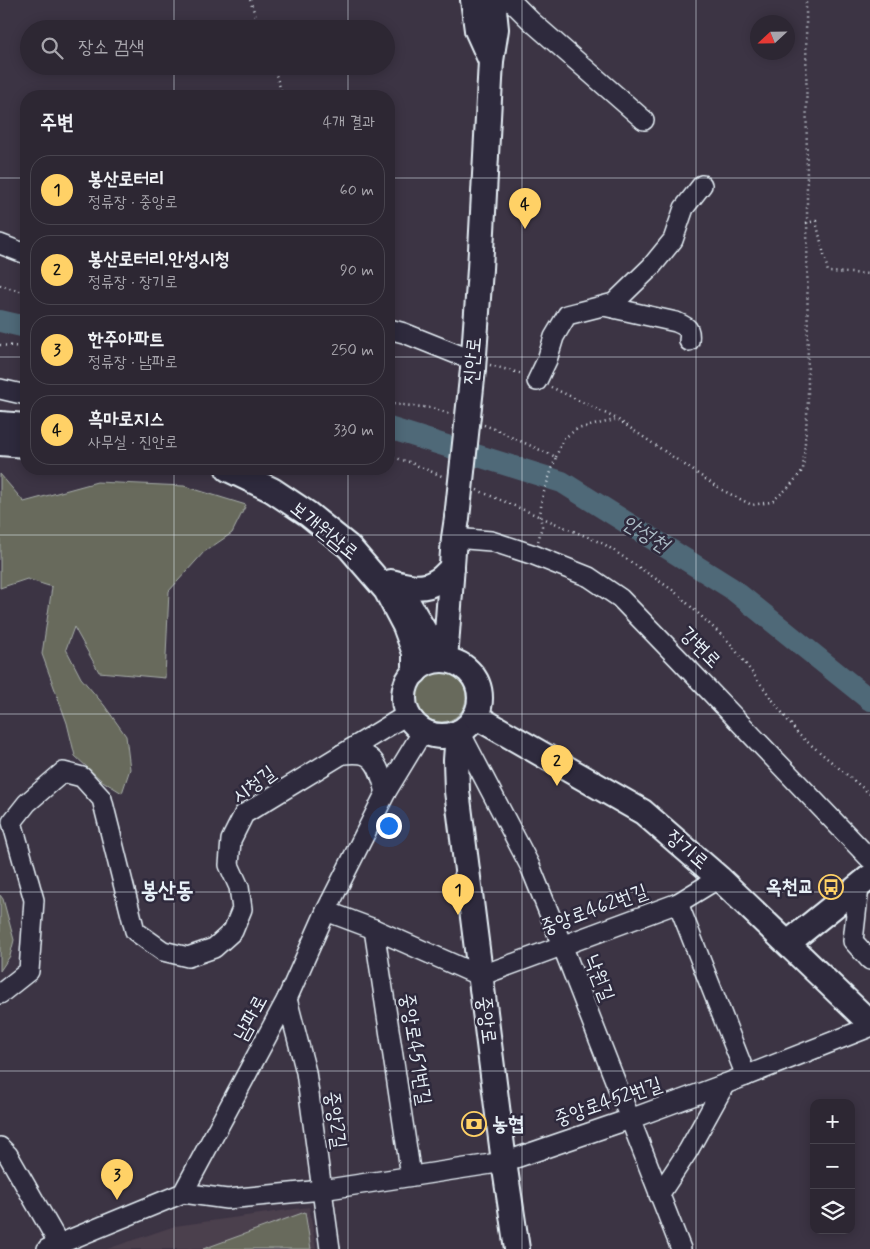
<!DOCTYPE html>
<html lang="ko">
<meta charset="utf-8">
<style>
:root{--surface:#2d2733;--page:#352f3b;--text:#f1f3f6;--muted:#a7a5ac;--line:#48444e;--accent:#ffd166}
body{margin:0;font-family:Mynerve,"Poor Story",sans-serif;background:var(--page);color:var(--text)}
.controls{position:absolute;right:15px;bottom:15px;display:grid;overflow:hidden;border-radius:10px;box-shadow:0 2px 12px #0003}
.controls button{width:45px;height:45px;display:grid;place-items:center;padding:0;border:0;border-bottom:1px solid var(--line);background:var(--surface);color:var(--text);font:25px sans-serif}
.compass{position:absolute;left:750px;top:15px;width:45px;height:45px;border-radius:50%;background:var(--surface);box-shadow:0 2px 12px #0003;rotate:248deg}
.you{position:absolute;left:388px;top:825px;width:18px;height:18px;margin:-12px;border:4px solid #fff;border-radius:50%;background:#1a73e8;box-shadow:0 0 0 8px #1a73e833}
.badge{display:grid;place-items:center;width:32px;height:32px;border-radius:50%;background:var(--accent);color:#111;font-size:16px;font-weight:700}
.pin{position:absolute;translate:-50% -41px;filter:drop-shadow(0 1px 2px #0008)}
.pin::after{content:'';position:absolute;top:26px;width:18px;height:15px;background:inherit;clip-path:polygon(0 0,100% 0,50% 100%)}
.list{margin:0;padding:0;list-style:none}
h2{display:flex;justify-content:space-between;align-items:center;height:65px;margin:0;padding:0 20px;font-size:21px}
h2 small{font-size:16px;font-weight:400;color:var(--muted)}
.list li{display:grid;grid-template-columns:32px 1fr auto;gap:15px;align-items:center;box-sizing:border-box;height:70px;margin:0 10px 10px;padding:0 10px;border:1px solid var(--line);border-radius:20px}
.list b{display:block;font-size:19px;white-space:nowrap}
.list p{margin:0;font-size:16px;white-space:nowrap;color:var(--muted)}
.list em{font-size:16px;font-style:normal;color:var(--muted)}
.icon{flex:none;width:28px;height:28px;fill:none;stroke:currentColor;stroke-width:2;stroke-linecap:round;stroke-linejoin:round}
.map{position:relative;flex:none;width:870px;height:1249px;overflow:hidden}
.search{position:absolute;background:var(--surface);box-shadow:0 2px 12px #0003;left:20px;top:20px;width:375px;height:55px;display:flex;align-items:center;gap:12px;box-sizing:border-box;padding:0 18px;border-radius:28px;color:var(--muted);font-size:19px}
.panel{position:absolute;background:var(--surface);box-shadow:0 2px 12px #0003;left:20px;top:90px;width:375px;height:385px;border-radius:20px}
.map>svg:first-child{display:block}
.built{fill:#4c3f4d}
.green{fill:#676a5c;stroke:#a8aeaa}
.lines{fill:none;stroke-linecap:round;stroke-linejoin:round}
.river{stroke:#506978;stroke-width:22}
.minor-casing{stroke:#e8f1f8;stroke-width:22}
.major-casing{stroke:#e8f1f8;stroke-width:28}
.path{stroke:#e8f1f8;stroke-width:2.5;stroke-dasharray:1 4;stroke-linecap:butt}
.minor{stroke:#2f2a3d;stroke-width:19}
.major{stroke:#2f2a3d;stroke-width:24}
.major-bridge-casing{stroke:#e8f1f8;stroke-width:28;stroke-linecap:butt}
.major-bridge{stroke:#2f2a3d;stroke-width:24}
.grid{fill:none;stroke:#e8f1f8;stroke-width:1;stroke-opacity:0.55}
.labels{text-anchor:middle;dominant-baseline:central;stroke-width:5;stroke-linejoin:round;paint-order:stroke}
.street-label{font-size:20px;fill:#e8f1f8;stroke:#2f2a3d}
.poi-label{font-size:20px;font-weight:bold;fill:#e8f1f8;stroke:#2f2a3d;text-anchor:end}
.water-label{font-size:21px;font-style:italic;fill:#abbbc5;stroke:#2f2a3d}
.quarter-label{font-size:22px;font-weight:bold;fill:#e8f1f8;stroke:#2f2a3d}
</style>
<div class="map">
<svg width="870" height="1249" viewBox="0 0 870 1249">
<rect width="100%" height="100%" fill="#3c3444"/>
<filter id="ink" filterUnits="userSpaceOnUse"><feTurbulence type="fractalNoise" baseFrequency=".02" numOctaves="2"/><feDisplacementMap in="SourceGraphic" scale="10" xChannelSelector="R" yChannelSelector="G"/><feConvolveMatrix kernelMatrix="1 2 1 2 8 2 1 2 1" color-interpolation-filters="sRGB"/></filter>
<g filter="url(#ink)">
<!-- built -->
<path class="built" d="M 309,1207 L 316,1249 L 107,1249 L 175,1226 Z"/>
<!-- green -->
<g class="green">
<path d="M 0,474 L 24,502 L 97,482 L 184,486 L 246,505 L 232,533 L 204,552 L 169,591 L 165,678 L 99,672 L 74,627 L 66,649 L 81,678 L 104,705 L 126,736 L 130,769 L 122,793 L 101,780 L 75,756 L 67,723 L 42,654 L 52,587 L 27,579 L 0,588 Z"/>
<circle cx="441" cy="697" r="25"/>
<path d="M 0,895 L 3,899 L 14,940 L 10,956 L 0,971 Z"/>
<path d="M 305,1212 L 311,1249 L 203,1249 Z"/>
</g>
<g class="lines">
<!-- river -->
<g class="river">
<path d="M 0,321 L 26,327"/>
<path d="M 389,428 L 562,482 L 731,588 L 870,700"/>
</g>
<defs>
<g id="minor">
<path d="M 510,0 L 531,21 L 644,120"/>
<path d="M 0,244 L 26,254"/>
<path d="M 604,306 L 676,322 C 687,327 691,328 689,341"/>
<path d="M 389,329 L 404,333 L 474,361"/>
<path d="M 537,381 L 547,360 L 554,337 L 567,315 L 614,303 L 651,267 L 673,240 L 684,208 L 702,185"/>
<path d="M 0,389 L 26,395"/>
<path d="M 454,538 L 491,541 L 534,555 L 589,577 L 620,598 L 677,657 L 870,859"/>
<path d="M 460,732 L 530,866 L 562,945 L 681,1249"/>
<path d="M 342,754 C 350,754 360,752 367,756 C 379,762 382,780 386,792"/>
<path d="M 859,887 L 853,941 L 870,960"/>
<path d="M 678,903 L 746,1076"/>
<path d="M 326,911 L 374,929 L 480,976 L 678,903 L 719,878"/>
<path d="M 374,929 L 411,1176"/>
<path d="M 0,994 L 29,971 L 34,900 L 12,822 L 27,803 L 63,772 L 82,777 L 102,799 L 135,931 L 163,951 L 188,957 L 214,948 L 233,931 L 242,909 L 239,887 L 229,865 L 231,840 L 244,814 L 408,714"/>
<path d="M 287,999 L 306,1072 L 330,1249"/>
<path d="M 0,1147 L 8,1155 L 59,1244"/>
<path d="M 183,1193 L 227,1199 L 322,1190 L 504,1162 L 630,1119 L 725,1084 L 870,1027"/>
<path d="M 659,1195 L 688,1151 L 725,1084"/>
<path d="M 47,1249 L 183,1193 L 287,999 L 326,911 L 386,792 L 423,731"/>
</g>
<g id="major">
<path d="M 473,0 L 477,30 L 491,61"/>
<path d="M 473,369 L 480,269 L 491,61 L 496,29 L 493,0"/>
<path d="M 0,424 L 26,426"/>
<path d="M 0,443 L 26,445"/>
<path d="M 228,469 L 272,490 L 308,514 L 349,547 L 386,590 L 405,626 L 415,653 L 415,672"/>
<path d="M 391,582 C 406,586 423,591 437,581 C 443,578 447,572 452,568"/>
<path d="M 408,603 L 441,660"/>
<path d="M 445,660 L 454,538 L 457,518"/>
<circle cx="442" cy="698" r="38"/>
<path d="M 475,716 L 643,812 L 719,878 L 870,1023"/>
<path d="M 458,733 L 456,760 L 457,791 L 504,1162 L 517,1249"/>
<path d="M 788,943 L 870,877"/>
</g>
</defs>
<!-- minor casing -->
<use href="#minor" class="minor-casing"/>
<!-- major casing -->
<use href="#major" class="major-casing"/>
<!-- path -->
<g class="path">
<path d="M 250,0 L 260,29"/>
<path d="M 273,66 L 283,96"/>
<path d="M 806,223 L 816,221 L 828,272 L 870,274"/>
<path d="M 0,285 L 26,293"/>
<path d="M 0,345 L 26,347"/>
<path d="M 490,365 L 523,374"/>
<path d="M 551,387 L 617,419 L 720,489 L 752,505 L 771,502 L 788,488 L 803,470 L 808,401 L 806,0"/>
<path d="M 389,402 L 393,404 L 432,408 L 450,414"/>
<path d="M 484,425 L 495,429 L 511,437 L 556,457 L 542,498 L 540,516 L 542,526 L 538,542"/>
<path d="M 389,456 L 409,462 L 444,477"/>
<path d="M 556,457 L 563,439 L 577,429 L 615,420"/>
<path d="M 477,490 L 604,544 L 674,591 L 730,643 L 798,734 L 870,794"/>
</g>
<!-- minor -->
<use href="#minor" class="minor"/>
<!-- major -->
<use href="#major" class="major"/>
<defs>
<path id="major-bridge" d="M 457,518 L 473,369"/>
</defs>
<!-- major-bridge casing -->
<use href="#major-bridge" class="major-bridge-casing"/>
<!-- major-bridge -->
<use href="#major-bridge" class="major-bridge"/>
</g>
</g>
<!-- grid -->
<path class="grid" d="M 174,0 L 174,29M 348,0 L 348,29M 522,0 L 522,1249M 696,0 L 696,1249M 174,66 L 174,96M 348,66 L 348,96M 0,178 L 26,178M 389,178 L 870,178M 0,357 L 26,357M 389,357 L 870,357M 174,469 L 174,1249M 348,469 L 348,1249M 0,535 L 870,535M 0,714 L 870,714M 0,892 L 870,892M 0,1071 L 870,1071"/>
<!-- icons -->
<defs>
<symbol id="bus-ring" viewBox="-11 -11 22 22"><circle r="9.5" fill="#2f2a3d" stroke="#ffd166" stroke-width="1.5"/><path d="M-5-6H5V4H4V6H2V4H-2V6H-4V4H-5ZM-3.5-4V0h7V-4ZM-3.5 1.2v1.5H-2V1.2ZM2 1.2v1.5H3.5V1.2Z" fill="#ffd166"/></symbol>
<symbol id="bank-ring" viewBox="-11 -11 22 22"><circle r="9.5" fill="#2f2a3d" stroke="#ffd166" stroke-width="1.5"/><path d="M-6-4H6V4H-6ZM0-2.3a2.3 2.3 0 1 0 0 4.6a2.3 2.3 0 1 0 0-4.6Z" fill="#ffd166"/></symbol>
</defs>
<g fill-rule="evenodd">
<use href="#bus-ring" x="817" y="873" width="28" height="28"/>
<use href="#bank-ring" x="460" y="1110" width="28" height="28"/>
</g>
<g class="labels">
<!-- street labels -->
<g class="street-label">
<text transform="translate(473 361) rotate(-85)">진안로</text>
<text transform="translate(324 531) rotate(39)">보개원삼로</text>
<text transform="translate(700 648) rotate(46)">강변로</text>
<text transform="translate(254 785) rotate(-36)">시청길</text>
<text transform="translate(687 850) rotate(41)">장기로</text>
<text transform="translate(594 910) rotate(-20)">중앙로462번길</text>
<text transform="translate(599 978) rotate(69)">낙원길</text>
<text transform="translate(251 1018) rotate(-62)">남파로</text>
<text transform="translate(486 1020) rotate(83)">중앙로</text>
<text transform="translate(415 1049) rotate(81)">중앙로451번길</text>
<text transform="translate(608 1102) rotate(-19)">중앙로452번길</text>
<text transform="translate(335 1120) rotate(82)">중앙2길</text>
</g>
<!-- poi labels -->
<g class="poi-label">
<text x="814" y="887">옥천교</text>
<text x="492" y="1124" text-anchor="start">농협</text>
</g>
<!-- water labels -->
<g class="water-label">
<text transform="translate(645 534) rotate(32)">안성천</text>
</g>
<!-- quarter labels -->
<g class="quarter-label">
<text x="167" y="891">봉산동</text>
</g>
</g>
</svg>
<div class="controls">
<button>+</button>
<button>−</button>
<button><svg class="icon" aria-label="layers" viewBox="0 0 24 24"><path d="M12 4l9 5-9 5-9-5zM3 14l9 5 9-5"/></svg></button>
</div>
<svg class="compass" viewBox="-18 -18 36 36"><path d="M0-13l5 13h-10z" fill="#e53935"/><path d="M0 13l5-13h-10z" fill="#a7a5ac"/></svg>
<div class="you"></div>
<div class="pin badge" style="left:458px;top:915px">1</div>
<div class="pin badge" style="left:557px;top:786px">2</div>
<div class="pin badge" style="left:117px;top:1200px">3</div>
<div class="pin badge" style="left:525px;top:229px">4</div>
<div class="search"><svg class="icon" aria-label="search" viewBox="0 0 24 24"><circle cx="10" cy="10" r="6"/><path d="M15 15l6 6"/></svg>장소 검색</div>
<section class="panel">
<h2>주변<small>4개 결과</small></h2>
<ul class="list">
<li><span class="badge">1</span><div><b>봉산로터리</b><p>정류장 · 중앙로</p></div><em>60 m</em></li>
<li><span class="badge">2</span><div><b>봉산로터리.안성시청</b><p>정류장 · 장기로</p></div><em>90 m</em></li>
<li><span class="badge">3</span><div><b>한주아파트</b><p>정류장 · 남파로</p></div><em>250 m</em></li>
<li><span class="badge">4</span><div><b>흑마로지스</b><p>사무실 · 진안로</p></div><em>330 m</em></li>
</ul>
</section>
</div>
